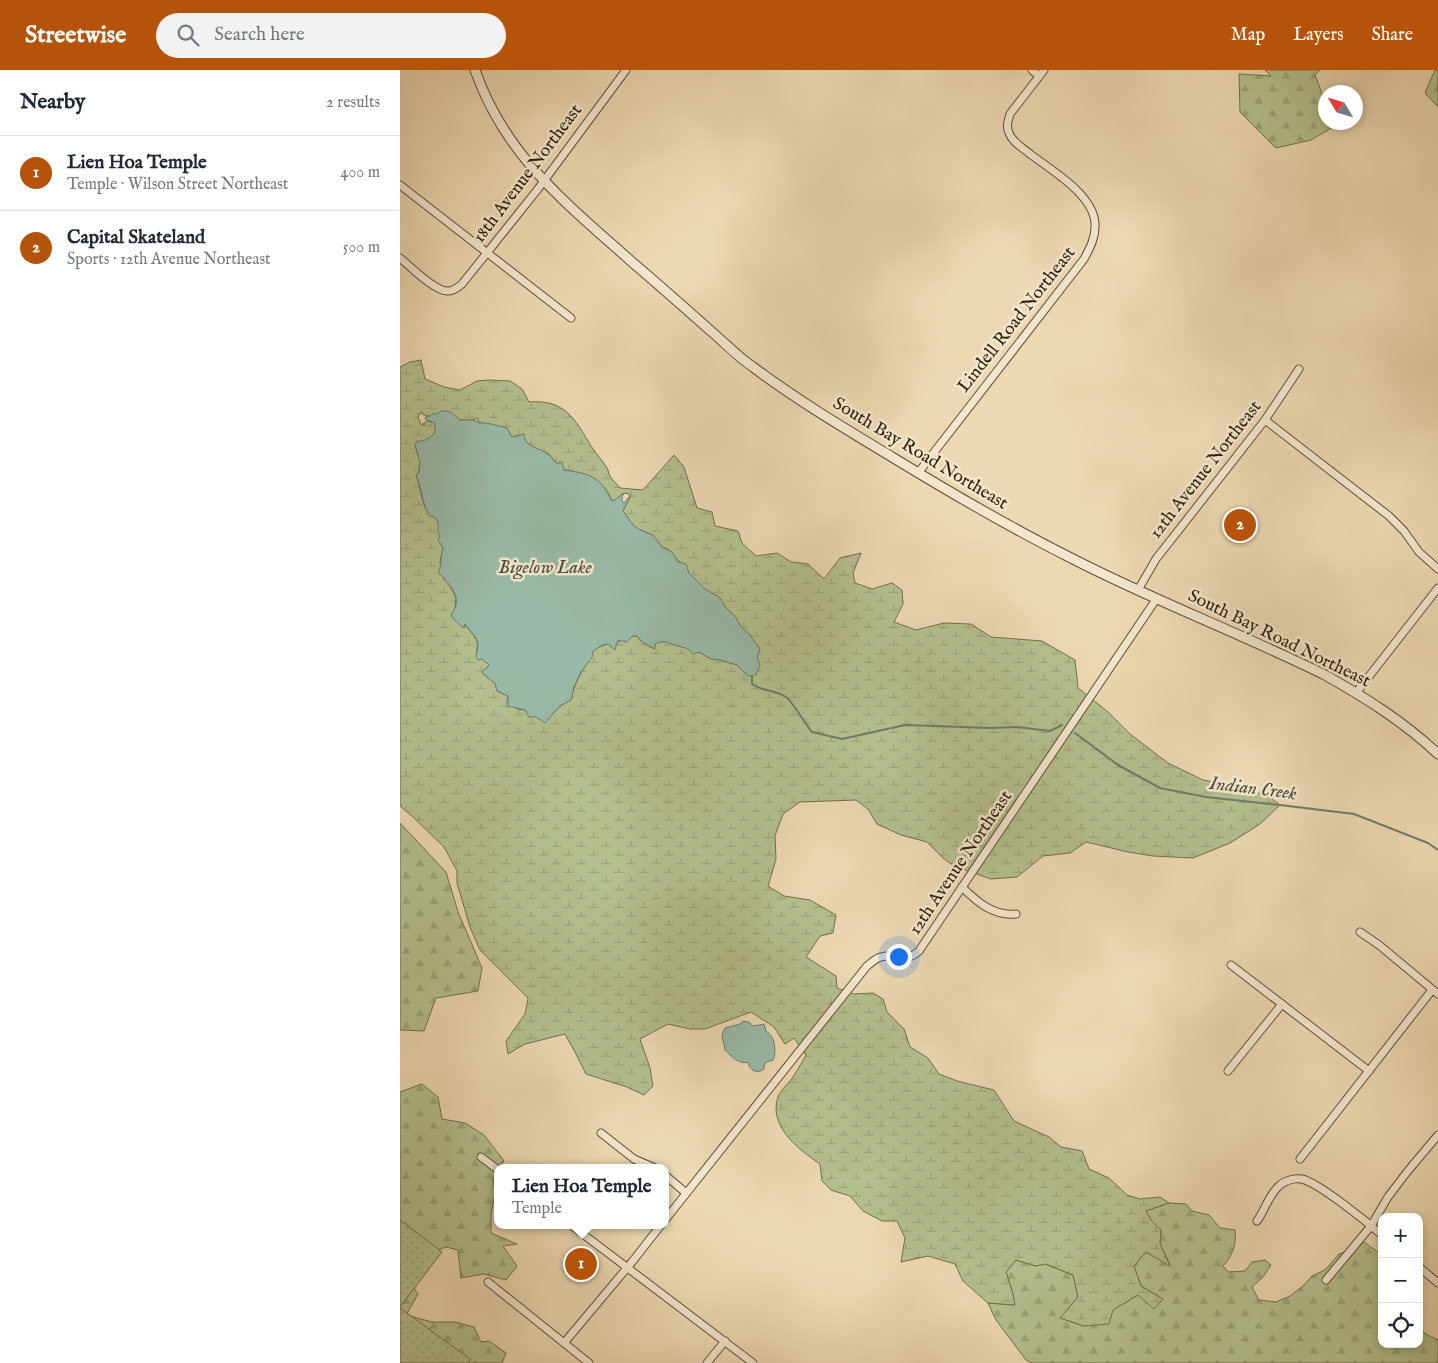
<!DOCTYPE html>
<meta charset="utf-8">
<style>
:root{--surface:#fff;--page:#f2f2f3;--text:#1f2937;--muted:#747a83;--line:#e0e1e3;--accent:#b45309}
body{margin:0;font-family:"IM FELL English",serif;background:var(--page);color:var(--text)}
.controls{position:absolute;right:15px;bottom:15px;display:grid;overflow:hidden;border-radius:10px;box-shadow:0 2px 8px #0003}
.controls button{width:45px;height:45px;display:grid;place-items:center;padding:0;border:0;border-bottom:1px solid var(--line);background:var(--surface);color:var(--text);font:25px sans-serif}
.compass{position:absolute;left:918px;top:15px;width:45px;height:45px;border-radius:50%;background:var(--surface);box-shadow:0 2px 8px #0003;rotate:308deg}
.you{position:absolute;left:498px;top:886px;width:18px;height:18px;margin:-12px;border:4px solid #fff;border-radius:50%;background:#1a73e8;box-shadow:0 0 0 8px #1a73e833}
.badge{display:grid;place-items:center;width:32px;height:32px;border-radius:50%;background:var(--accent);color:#fff;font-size:16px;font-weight:700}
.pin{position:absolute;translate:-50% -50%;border:2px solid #fff;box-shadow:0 1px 5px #0006}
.popup{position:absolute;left:94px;top:1094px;width:175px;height:65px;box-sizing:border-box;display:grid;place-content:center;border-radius:10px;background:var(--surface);filter:drop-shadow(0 1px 4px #0005);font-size:16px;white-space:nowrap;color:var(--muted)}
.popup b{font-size:19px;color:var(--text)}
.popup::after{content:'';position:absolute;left:50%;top:100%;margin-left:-10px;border:10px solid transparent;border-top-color:var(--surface)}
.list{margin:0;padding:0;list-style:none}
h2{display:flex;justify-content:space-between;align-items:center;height:65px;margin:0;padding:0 20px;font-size:21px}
h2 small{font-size:16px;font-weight:400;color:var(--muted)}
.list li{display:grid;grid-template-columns:32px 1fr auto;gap:15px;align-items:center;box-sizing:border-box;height:75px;padding:0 20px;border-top:1px solid var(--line)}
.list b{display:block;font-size:19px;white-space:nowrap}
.list p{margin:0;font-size:16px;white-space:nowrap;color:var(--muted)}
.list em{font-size:16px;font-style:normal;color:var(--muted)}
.icon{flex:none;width:28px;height:28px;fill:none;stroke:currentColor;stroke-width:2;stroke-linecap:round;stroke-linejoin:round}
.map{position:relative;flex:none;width:1038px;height:1293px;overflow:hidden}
header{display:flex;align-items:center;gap:30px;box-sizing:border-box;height:70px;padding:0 25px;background:var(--accent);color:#fff}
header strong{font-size:24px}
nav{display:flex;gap:28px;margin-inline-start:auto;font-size:18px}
.search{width:350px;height:45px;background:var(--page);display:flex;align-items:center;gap:12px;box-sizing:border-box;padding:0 18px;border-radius:28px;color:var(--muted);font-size:19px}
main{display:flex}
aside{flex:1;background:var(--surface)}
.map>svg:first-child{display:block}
.forest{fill:url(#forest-firs);stroke:#716f4c}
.wetland{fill:url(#wetland-marsh);stroke:#716f4c;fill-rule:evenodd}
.park{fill:url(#park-dots);stroke:#716f4c}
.water{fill:#99baa8;stroke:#6e7c69}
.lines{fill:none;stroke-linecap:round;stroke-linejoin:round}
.stream{stroke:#6e7c69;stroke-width:2}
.minor-casing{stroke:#5e4d35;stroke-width:9}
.tertiary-casing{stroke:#5e4d35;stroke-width:11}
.minor{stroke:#f3e6cd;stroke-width:7}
.tertiary{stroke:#f3e6cd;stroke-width:9}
.labels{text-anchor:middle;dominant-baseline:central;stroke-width:5;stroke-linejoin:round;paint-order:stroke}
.street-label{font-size:18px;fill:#2e1f0b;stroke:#f3e6cd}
.water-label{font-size:19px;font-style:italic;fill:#4e4e3a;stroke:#f3e6cd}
</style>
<header>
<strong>Streetwise</strong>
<div class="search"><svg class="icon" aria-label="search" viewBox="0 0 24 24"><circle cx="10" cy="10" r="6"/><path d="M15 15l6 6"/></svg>Search here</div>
<nav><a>Map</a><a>Layers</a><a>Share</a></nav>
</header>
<main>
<aside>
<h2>Nearby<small>2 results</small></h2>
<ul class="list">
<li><span class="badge">1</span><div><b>Lien Hoa Temple</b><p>Temple · Wilson Street Northeast</p></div><em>400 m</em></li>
<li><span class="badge">2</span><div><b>Capital Skateland</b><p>Sports · 12th Avenue Northeast</p></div><em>500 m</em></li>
</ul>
</aside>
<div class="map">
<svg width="1038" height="1293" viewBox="0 0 1038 1293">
<defs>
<pattern id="forest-firs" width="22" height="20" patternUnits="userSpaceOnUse" patternTransform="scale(1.25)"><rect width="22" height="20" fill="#b4bf8e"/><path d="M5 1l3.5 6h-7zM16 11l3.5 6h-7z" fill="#9ba479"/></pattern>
<pattern id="wetland-marsh" width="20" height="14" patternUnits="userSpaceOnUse" patternTransform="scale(1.25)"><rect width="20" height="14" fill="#b4bf8e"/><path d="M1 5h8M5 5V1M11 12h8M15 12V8" fill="none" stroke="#9ba479"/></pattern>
<pattern id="park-dots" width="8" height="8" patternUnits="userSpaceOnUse" patternTransform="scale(1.25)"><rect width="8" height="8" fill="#b4bf8e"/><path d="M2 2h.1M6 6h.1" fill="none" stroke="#9ba479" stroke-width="1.8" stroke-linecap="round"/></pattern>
</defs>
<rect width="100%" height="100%" fill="#ecd8b2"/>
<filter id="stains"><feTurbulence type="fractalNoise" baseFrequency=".004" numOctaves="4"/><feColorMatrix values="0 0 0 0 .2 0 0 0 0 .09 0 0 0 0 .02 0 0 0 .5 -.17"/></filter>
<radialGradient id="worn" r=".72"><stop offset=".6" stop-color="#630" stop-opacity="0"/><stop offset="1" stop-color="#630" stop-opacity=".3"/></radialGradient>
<!-- forest -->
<g class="forest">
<path d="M 865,0 L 920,0 L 915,5 L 925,31 L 926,52 L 934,53 L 935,56 L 911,70 L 876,78 L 840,42 L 839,4 L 871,6 Z"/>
<path d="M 1035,0 L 1038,0 L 1038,37 L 1025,23 Z"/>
<path d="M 0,753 L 46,802 L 58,842 L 82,898 L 78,921 L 36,928 L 24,961 L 0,960 Z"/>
<path d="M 22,1014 L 38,1027 L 42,1049 L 65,1053 L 84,1065 L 104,1091 L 93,1108 L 95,1124 L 91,1144 L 91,1163 L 117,1174 L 103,1176 L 117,1196 L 106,1210 L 84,1204 L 61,1208 L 58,1180 L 46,1177 L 19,1187 L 8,1210 L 18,1224 L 6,1245 L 32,1252 L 55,1252 L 74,1257 L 81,1272 L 89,1271 L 106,1283 L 102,1293 L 0,1293 L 0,1022 Z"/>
<path d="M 769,1133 L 786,1134 L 792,1141 L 809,1145 L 820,1158 L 835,1160 C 837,1174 832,1187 823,1196 L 828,1202 L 845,1201 L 852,1192 L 865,1190 L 871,1195 L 863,1207 L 852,1217 L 859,1230 L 876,1232 L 890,1226 L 903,1216 L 912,1206 L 925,1200 L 939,1184 L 956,1179 L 964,1172 L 982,1185 L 982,1274 L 1019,1274 L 1019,1256 L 1024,1263 L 1038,1270 L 1038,1293 L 632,1293 L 626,1290 L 596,1250 L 588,1233 L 614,1235 L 613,1224 L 606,1202 L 616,1190 L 636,1196 L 645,1194 L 673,1205 L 678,1227 L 661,1248 L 684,1256 L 738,1225 L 763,1229 L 741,1216 L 734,1196 L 746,1181 L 770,1195 L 760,1174 L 761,1160 L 751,1150 L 746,1141 Z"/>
</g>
<!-- wetland -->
<path class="wetland" d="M 21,290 L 25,309 L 44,317 L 60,320 L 77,311 L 88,310 L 110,311 L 122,319 L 129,332 C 165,329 175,349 191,376 C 196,383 200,388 205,395 C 208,398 208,402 210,406 C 212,410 217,414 220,418 L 243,420 L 274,385 L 284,397 L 297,438 L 312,442 L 315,456 L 338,461 L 342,473 L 356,486 L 377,483 L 391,492 L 408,494 L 424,509 L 440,488 L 461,483 L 453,503 L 455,513 L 472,519 L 492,513 L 502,520 L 503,534 L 494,552 L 516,560 L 544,553 L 571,554 L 591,567 L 642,571 L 675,590 L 678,618 L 708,642 L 730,664 L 768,693 L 803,710 L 849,719 L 871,728 L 880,735 L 860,754 L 830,773 L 793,788 L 753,786 L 728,782 L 686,772 L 670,783 L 643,786 L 617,807 L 591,809 L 554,796 L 543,788 L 527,772 L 501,765 L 477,754 L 468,739 L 456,730 L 400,732 L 383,744 L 375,766 L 376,789 L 368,816 L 384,826 L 410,830 L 436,845 L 433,863 L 420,866 L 406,887 L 436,906 L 437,918 L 454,924 L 473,923 L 483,929 L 487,942 L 504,959 L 510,977 L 528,988 L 539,1004 L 557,1011 L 594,1020 L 614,1051 L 649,1067 L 661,1077 L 682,1081 L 689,1099 L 709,1108 L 727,1125 L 740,1129 L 760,1127 L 769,1133 L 746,1141 L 751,1150 L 761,1160 L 760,1174 L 770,1196 L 746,1182 L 734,1196 L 741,1216 L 763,1229 L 754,1239 L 738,1225 L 713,1240 L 709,1254 L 684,1256 L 660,1248 L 678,1227 L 673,1205 L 646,1194 L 636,1196 L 616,1190 L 606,1202 L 613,1224 L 615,1235 L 588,1233 L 563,1211 L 555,1194 L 528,1186 L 501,1192 L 505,1168 L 497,1151 L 482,1151 L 463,1141 L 450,1126 L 431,1120 L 422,1111 L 420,1094 C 398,1079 368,1056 378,1027 C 380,1021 386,1016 390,1011 C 396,1003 401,994 406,985 L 394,968 L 385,974 L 374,957 L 351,942 L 305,959 L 290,959 L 268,954 L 240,969 L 250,998 L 253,1016 L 244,1025 L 227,1017 L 186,1004 L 175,982 L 165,964 L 125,974 L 108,984 L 106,971 L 125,944 L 128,928 L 80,880 L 70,857 L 57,813 L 57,801 L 44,777 L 13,747 L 1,737 L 0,734 L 0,297 L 10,292 ZM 21,342 L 22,342 L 22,344 C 39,352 40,333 60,350 L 74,350 L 76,348 L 78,349 L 78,352 C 86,355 97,356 107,358 L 111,366 L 115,367 L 118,365 L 134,378 L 150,385 L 157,394 L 161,393 L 164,400 C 188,404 201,406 212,431 L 215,430 L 224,423 L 229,424 L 230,427 L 223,441 L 233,455 L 238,459 L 248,463 L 256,469 L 262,477 L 268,479 L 289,503 L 305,519 L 319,527 L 326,538 L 335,546 L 341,557 L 349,564 L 360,579 L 349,606 L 337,595 L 320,590 L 311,589 L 299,582 L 288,578 L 277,576 L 269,571 L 259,572 L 255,574 L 254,579 L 242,572 L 237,566 L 233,566 C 219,574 205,571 192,582 C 191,591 185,595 181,603 C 176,612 173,620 171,630 L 160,636 L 145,652 L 125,640 L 117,639 L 107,631 L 108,626 L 97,621 L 95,613 L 82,603 L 89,595 L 76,582 C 81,568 71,565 65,554 L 64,558 L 55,539 L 56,528 L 51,518 L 44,510 L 41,498 L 40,492 L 43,478 L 39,471 L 40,466 L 38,451 C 35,448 31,445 28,442 C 22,436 20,415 16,405 L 19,403 L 20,392 L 15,375 C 26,371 38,367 35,353 L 28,351 L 25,352 L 24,356 L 23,353 L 21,355 L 18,347 Z"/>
<!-- park -->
<g class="park">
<path d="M 0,1150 L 42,1182 L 0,1237 Z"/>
<path d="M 0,1238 L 70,1289 L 71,1289 L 67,1293 L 0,1293 Z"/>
</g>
<!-- water -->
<g class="water">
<path d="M 41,341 L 47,341 L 52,343 L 60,350 L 74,350 L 79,353 C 88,352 97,356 107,358 L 111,366 L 115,367 L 124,364 C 124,376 136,377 145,382 C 150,385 153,390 157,394 L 162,392 L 164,400 C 190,404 199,405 212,431 L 215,430 L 224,423 L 222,427 L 222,431 L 224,433 L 230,426 L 230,427 L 223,441 L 233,455 L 238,459 L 253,465 L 262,477 L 272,482 L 278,492 L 286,494 L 289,503 L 305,519 L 319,527 L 326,538 L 335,546 L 341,557 L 349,564 L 360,579 L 357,587 L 360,595 L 356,605 L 348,606 L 337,595 L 320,590 L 311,589 L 299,582 L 293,584 C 287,577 287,579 279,576 C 270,574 264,569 255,574 L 255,579 L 242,572 L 237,566 L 233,566 L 226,572 L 219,570 L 217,572 L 215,580 L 208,574 L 202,575 L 192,582 L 193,586 L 181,602 L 174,617 L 171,630 L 160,636 L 145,653 L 136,647 L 129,647 L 125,640 C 119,639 114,636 108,637 L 108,626 L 97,621 L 95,613 L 82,603 L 83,600 L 87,598 L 89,595 L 82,589 L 78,590 L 76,587 C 76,583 78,579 78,575 C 78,567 69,561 65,554 L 63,558 L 51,546 C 52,541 55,540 56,535 C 59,524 47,509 38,503 C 42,496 40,487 43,478 L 38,470 L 40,466 L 38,463 L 38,451 L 33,446 L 30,447 C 22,434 22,419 16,405 L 19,403 L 20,392 L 15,375 L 17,371 C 24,372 31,368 35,362 L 35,353 L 25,349 L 26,346 L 29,347 L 32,344 L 37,344 Z"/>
<path d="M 343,951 L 349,952 L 353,956 L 364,954 L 366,961 C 375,966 377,982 373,990 L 366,992 L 364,996 L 364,999 C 358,1004 349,1001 348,992 C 339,995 331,986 325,980 C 324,969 319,969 325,958 L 340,954 Z"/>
</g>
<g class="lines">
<!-- stream -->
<g class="stream">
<path d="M 352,606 L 352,614 C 362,621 375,620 386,627 C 392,631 406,655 412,662 L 442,669 L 505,655 L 591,658 L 617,657 L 650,661 L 662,655"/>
<path d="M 675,663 L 718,695 L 760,718 L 806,727 L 880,735 L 954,744 L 1028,773 L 1038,780"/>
</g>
<defs>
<g id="minor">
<path d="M 632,0 L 639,6"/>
<path d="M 0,115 L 171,248"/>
<path d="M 0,188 C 10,196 35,222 48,221 C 54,221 58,217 62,214 L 138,119 L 226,0"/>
<path d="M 865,350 L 989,446 L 1004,461 L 1019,482 L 1038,499"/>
<path d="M 518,403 L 684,189 C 690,178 696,167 695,153 C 693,124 651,100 630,84 C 623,78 612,72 609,63 C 606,56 608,51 610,44 L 644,0"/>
<path d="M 738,520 L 756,489 L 865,350 L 899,299"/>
<path d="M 956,623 L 1038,518"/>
<path d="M 562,817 C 577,832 593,846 616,844"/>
<path d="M 960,862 L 979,875 L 1038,924"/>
<path d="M 831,895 L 969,1001"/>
<path d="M 828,1001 L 882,934"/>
<path d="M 201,1063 L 234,1089 L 255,1098"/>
<path d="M 81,1087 L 97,1099"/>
<path d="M 900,1089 L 1032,920"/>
<path d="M 265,1105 L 286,1123"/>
<path d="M 265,1150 L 467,896 C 471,893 476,888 481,887 C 498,882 499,897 519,881 L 757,528"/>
<path d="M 857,1151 C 865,1140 869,1124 880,1115 C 886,1110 895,1108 902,1109 C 919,1113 967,1152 982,1165"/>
<path d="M 171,1155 L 353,1293"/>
<path d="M 1019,1197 L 1038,1213"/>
<path d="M 926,1210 L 971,1156 L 988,1127 L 1007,1102 L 1038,1065"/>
<path d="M 88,1212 L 189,1293"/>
<path d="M 164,1273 L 232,1192 L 261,1155"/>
<path d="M 307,1293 L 325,1271"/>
</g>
<path id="tertiary" d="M 75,0 C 105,86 166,133 232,192 C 259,215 286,239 312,262 C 326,274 338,287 353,297 C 397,330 444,358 492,387 C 551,423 611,458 673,489 C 755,531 842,564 925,605 C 966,628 1004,652 1038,684"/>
</defs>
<!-- minor casing -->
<use href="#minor" class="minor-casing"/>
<!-- tertiary casing -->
<use href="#tertiary" class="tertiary-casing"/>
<!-- minor -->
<use href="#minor" class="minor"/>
<!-- tertiary -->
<use href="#tertiary" class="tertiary"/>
</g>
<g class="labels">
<!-- street labels -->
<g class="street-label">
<text transform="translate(128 104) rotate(-53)">18th Avenue Northeast</text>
<text transform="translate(617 250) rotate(-52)">Lindell Road Northeast</text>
<text transform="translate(520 384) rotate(31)">South Bay Road Northeast</text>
<text transform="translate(806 400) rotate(-52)">12th Avenue Northeast</text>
<text transform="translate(879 569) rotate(26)">South Bay Road Northeast</text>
<text transform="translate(561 793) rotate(-56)">12th Avenue Northeast</text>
</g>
<!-- water labels -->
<g class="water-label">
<text x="145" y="498">Bigelow Lake</text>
<text transform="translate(853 719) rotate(7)">Indian Creek</text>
</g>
</g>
<rect width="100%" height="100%" filter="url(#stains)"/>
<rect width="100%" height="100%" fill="url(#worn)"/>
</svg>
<div class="controls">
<button>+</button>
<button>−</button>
<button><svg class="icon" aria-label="locate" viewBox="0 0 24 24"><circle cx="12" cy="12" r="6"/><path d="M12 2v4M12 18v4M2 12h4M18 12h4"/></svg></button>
</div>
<svg class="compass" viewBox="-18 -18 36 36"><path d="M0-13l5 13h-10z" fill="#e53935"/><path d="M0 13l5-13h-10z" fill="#747a83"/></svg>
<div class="you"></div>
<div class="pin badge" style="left:181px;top:1194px">1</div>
<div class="popup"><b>Lien Hoa Temple</b>Temple</div>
<div class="pin badge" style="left:840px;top:455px">2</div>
</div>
</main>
